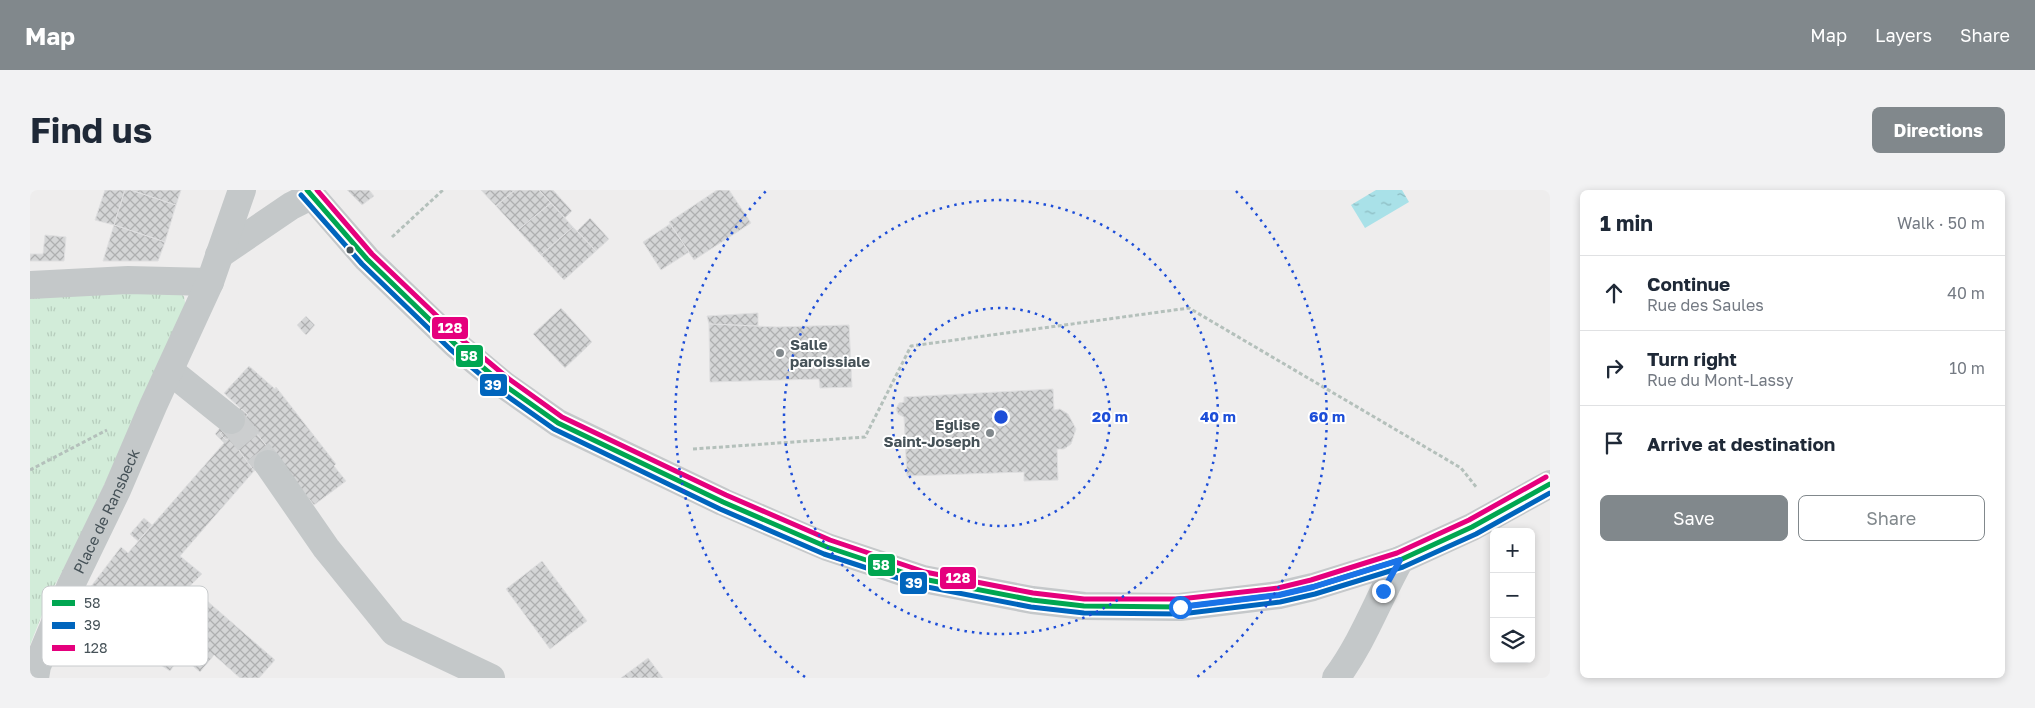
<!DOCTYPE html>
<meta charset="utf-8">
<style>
:root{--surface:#fff;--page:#f2f2f3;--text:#1f2937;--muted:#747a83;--line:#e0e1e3;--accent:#81888c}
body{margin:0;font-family:"Golos Text",sans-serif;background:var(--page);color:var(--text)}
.controls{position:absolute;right:15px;bottom:15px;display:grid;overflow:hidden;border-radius:8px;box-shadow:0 2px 8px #0003}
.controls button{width:45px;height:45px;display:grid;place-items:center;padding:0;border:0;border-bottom:1px solid var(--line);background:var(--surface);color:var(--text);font:25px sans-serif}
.stop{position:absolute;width:15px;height:15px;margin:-11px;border:4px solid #1a73e8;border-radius:50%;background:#fff}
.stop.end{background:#1a73e8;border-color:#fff;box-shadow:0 1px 5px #0008}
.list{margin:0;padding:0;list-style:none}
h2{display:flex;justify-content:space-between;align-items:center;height:65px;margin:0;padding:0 20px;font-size:21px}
h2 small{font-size:16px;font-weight:400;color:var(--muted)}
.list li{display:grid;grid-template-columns:32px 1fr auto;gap:15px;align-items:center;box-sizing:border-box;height:75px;padding:0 20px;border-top:1px solid var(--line)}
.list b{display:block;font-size:19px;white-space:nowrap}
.list p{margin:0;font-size:16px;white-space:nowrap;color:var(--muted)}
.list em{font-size:16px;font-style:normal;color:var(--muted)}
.actions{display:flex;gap:10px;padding:15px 20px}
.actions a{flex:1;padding:11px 0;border:1px solid var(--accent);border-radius:8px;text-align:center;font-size:18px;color:var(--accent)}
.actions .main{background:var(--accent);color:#fff}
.icon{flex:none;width:28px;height:28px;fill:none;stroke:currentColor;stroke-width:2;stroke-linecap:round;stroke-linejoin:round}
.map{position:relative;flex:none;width:1520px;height:488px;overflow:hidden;border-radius:8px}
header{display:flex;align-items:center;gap:30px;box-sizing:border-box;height:70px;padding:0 25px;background:var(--accent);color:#fff}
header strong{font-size:24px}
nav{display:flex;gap:28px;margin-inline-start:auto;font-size:18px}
.intro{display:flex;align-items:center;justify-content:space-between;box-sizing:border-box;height:120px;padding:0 30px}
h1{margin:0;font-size:35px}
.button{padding:12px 22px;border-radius:8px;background:var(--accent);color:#fff;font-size:18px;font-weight:700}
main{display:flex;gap:30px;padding:0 30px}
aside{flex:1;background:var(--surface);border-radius:8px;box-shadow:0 2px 8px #0003}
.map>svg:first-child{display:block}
.park{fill:url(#park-tufts)}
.water{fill:url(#water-ripples)}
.building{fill:url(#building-cross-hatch);stroke:#dfdfe0}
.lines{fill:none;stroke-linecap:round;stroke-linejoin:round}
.street-tunnel{stroke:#cccecf;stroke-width:28;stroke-dasharray:28 14;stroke-linecap:butt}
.path{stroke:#b4c0bb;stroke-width:3;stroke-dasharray:4 2.5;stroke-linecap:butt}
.street{stroke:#c4c8c9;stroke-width:28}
.secondary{stroke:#c5c8ca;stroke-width:28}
.bus-1-casing{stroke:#fff;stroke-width:9}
.bus-2-casing{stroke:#fff;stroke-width:9}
.bus-3-casing{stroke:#fff;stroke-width:9}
.bus-1{stroke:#00a651;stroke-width:5}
.bus-2{stroke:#0065bd;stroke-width:5}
.bus-3{stroke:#e5007d;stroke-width:5}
.route{stroke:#1a73e8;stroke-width:6}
.ring{fill:none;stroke:#1d4ed8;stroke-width:2.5;stroke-dasharray:2.5 5}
.bus-dot{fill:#465258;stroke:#fff;stroke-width:2}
.poi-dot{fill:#81888c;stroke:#fff;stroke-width:2}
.labels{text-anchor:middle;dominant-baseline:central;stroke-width:4;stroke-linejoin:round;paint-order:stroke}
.poi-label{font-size:15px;font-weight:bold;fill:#465258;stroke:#fff;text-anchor:start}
.street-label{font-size:15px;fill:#465258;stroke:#fff}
.key{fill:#fff;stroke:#c8cbcd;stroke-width:1}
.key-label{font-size:14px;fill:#465258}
.centre{fill:#1d4ed8;stroke:#fff;stroke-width:2.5}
.ring-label{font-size:15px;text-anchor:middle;font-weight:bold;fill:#1d4ed8;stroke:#fff;stroke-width:4;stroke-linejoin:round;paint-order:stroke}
.line-badge{stroke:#fff;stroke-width:2}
.badge-label{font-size:14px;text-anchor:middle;font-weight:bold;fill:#fff}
</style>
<header>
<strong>Map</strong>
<nav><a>Map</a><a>Layers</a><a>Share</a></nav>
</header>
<div class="intro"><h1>Find us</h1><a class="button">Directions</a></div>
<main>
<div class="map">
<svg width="1520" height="488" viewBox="0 0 1520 488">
<defs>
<pattern id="park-tufts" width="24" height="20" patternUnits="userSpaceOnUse" patternTransform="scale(1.25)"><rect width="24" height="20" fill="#d2ecd9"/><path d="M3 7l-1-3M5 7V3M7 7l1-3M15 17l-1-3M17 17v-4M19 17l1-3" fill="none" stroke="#b6ccbc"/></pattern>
<pattern id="water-ripples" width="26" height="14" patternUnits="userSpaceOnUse" patternTransform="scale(1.25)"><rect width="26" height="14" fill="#a9e1e8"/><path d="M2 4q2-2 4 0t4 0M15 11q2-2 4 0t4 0" fill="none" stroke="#8bb9bf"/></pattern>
<pattern id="building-cross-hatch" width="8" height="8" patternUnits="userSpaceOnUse" patternTransform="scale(1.25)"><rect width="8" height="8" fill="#d4d5d6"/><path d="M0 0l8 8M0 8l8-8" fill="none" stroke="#aeafb0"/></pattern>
</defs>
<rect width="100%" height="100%" fill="#eeeded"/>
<!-- park -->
<path class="park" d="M 141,100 L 154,106 L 156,119 L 44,360 L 21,402 L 0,455 L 0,105 Z"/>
<!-- water -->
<path class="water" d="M 1346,0 L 1372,0 L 1379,12 L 1335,38 L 1321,15 Z"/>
<!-- building -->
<g class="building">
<path d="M 75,0 L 95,0 L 84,35 L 65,30 Z"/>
<path d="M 95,0 L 101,0 L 146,15 L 135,52 L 84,35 Z"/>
<path d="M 101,0 L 151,0 L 146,15 Z"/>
<path d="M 317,0 L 339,0 L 344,6 L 332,15 Z"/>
<path d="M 451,0 L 485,0 L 466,16 Z"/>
<path d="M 485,0 L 509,0 L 521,13 L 488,40 L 466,16 Z"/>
<path d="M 509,0 L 523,0 L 542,21 L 535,28 Z"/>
<path d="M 687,0 L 699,0 L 721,33 L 664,70 L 639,32 Z"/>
<path d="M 521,13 L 543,37 L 511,65 L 488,40 Z"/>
<path d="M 560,28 L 579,49 L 566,61 L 547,41 Z"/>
<path d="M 640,34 L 659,62 L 631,80 L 613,52 Z"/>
<path d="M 84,35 L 135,52 L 128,71 L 73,71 Z"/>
<path d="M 543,37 L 566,61 L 534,90 L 511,65 Z"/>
<path d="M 15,45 L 36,47 L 34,71 L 0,71 L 0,64 L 13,64 Z"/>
<path d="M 531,118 L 562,152 L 535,178 L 503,144 Z"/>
<path d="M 728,123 L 728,136 L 679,134 L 677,126 Z"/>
<path d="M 276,126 L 285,135 L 276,145 L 267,135 Z"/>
<path d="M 679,134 L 747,137 L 819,135 L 822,197 L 790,198 L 789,189 L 680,192 Z"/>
<path d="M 219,176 L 245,199 L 246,197 L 306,274 L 304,276 L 316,291 L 284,315 L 214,228 L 218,225 L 212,219 L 207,224 L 206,222 L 210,218 L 194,203 Z"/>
<path d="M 1023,199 L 1024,220 L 1030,219 L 1038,224 L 1046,239 L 1041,254 L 1034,259 L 1027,259 L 1028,290 L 994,291 L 994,282 L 877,286 L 874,227 L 868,224 L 866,219 L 869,213 L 874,212 L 874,207 Z"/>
<path d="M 212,219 L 218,225 L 214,228 L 247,269 L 224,281 L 200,248 L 196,250 L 190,244 Z"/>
<path d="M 190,238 L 193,241 L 190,244 L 196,250 L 200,248 L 224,281 L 150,366 L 172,384 L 160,396 L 245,470 L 229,488 L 210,488 L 184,465 L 170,482 L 151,466 L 140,481 L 126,472 L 122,450 L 100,434 L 80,459 L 73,454 L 67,462 L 44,441 L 50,434 L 44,428 L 59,405 L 56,403 L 91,357 L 98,363 L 194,253 L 185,244 Z"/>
<path d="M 114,328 L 122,335 L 108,351 L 100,344 Z"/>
<path d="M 512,371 L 557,431 L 520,459 L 476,399 Z"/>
<path d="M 618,468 L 633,488 L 591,488 Z"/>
</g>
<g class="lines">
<!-- street-tunnel -->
<path class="street-tunnel" d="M 201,230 L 238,274"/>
<!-- path -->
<g class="path">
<path d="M 362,47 L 413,0"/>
<path d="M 663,259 L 835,247 L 881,156 L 1159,118 L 1431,278 L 1447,298"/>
<path d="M 0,280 L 77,240"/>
</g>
<!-- street -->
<g class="street">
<path d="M 189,65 L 261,16 L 281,6"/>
<path d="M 0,95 L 98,90 L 180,92"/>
<path d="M 140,181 L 201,230"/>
<path d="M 238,274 L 296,358 L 364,442 L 461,488"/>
<path id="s1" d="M 5,488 L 7,476 L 41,395 L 87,300 L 123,216 L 180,92 L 212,0"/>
<path d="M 1306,488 C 1333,452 1348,409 1370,370"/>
</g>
<!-- secondary -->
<path class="secondary" d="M 277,0 L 337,69 L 425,154 L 474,195 L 528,233 L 693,312 L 797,357 L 893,389 L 1002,410 L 1054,416 L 1150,417 L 1249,405 L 1283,397 L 1370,370 L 1442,337 L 1520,294"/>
<defs>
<path id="bus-1" d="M 277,0 L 337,69 L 425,154 L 474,195 L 528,233 L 693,312 L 797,357 L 893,389 L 1002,410 L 1054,416 L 1150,417 L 1249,405 L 1283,397 L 1370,370 L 1442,337 L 1520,294"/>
<path id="bus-2" d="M 271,5 L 332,74 L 420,159 L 470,201 L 524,239 L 690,319 L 794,364 L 892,396 L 1001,417 L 1054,423 L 1151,424 L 1250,412 L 1285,404 L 1373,377 L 1446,344 L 1520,303"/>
<path id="bus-3" d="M 287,0 L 342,64 L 430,148 L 479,189 L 532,227 L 696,305 L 800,350 L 895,382 L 1003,403 L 1054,409 L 1150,409 L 1248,398 L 1281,390 L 1367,363 L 1439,330 L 1516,287"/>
</defs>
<!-- bus-1 casing -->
<use href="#bus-1" class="bus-1-casing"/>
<!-- bus-2 casing -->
<use href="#bus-2" class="bus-2-casing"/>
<!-- bus-3 casing -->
<use href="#bus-3" class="bus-3-casing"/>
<!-- bus-1 -->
<use href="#bus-1" class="bus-1"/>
<!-- bus-2 -->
<use href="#bus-2" class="bus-2"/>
<!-- bus-3 -->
<use href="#bus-3" class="bus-3"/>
</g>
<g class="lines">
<!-- route -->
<path class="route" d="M 1150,417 L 1249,405 L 1283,397 L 1370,370 L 1353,401"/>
</g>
<!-- distance rings -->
<g class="ring">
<circle cx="971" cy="227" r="109"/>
<circle cx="971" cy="227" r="217"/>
<path d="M775 487A326 326 0 0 1 736 1M1206 1A326 326 0 0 1 1167 487"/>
</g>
<!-- markers -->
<circle class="bus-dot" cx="320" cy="60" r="4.5"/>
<g class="poi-dot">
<circle cx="750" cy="163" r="5"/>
<circle cx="960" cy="243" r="5"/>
</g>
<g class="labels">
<!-- poi labels -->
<g class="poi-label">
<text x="760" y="154">Salle<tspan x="760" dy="17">paroissiale</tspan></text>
<text x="950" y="234" text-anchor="end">Eglise<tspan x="950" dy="17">Saint-Joseph</tspan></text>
</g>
<!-- street labels -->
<g class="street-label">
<text stroke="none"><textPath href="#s1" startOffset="182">Place de Ransbeck</textPath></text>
</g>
</g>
<!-- legend -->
<rect x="12" y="396" width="166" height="80" rx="8" class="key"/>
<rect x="22" y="410" width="23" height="6" fill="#00a651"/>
<rect x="22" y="432" width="23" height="7" fill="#0065bd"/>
<rect x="22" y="455" width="23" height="6" fill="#e5007d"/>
<g class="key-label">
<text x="54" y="418">58</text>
<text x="54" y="440">39</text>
<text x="54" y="463">128</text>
</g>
<circle cx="971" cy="227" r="8" class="centre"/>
<g class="ring-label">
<text x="1080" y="232">20 m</text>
<text x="1188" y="232">40 m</text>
<text x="1297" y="232">60 m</text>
</g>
<g class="line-badge">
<rect x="401" y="126" width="38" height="24" rx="5" fill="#e5007d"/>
<rect x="425" y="154" width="29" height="24" rx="5" fill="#00a651"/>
<rect x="449" y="183" width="29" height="24" rx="5" fill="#0065bd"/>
<rect x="837" y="363" width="29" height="24" rx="5" fill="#00a651"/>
<rect x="909" y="376" width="38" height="24" rx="5" fill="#e5007d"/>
<rect x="869" y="381" width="29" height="24" rx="5" fill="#0065bd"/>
</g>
<g class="badge-label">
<text x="420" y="143">128</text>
<text x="439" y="171">58</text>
<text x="463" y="200">39</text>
<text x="851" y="380">58</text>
<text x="928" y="393">128</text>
<text x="884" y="398">39</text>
</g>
</svg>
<div class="controls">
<button>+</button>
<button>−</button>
<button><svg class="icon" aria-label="layers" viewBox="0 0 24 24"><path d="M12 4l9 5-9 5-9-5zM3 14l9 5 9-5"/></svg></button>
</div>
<div class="stop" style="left:1150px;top:417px"></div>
<div class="stop end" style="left:1353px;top:401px"></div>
</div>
<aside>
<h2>1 min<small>Walk · 50 m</small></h2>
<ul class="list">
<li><svg class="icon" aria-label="ahead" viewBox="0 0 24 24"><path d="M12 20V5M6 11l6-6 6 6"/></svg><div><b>Continue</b><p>Rue des Saules</p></div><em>40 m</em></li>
<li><svg class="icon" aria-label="right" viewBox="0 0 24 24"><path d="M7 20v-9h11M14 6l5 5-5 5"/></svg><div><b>Turn right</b><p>Rue du Mont-Lassy</p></div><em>10 m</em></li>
<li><svg class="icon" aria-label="arrive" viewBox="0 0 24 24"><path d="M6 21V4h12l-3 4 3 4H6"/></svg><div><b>Arrive at destination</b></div></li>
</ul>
<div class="actions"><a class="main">Save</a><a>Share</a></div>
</aside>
</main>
